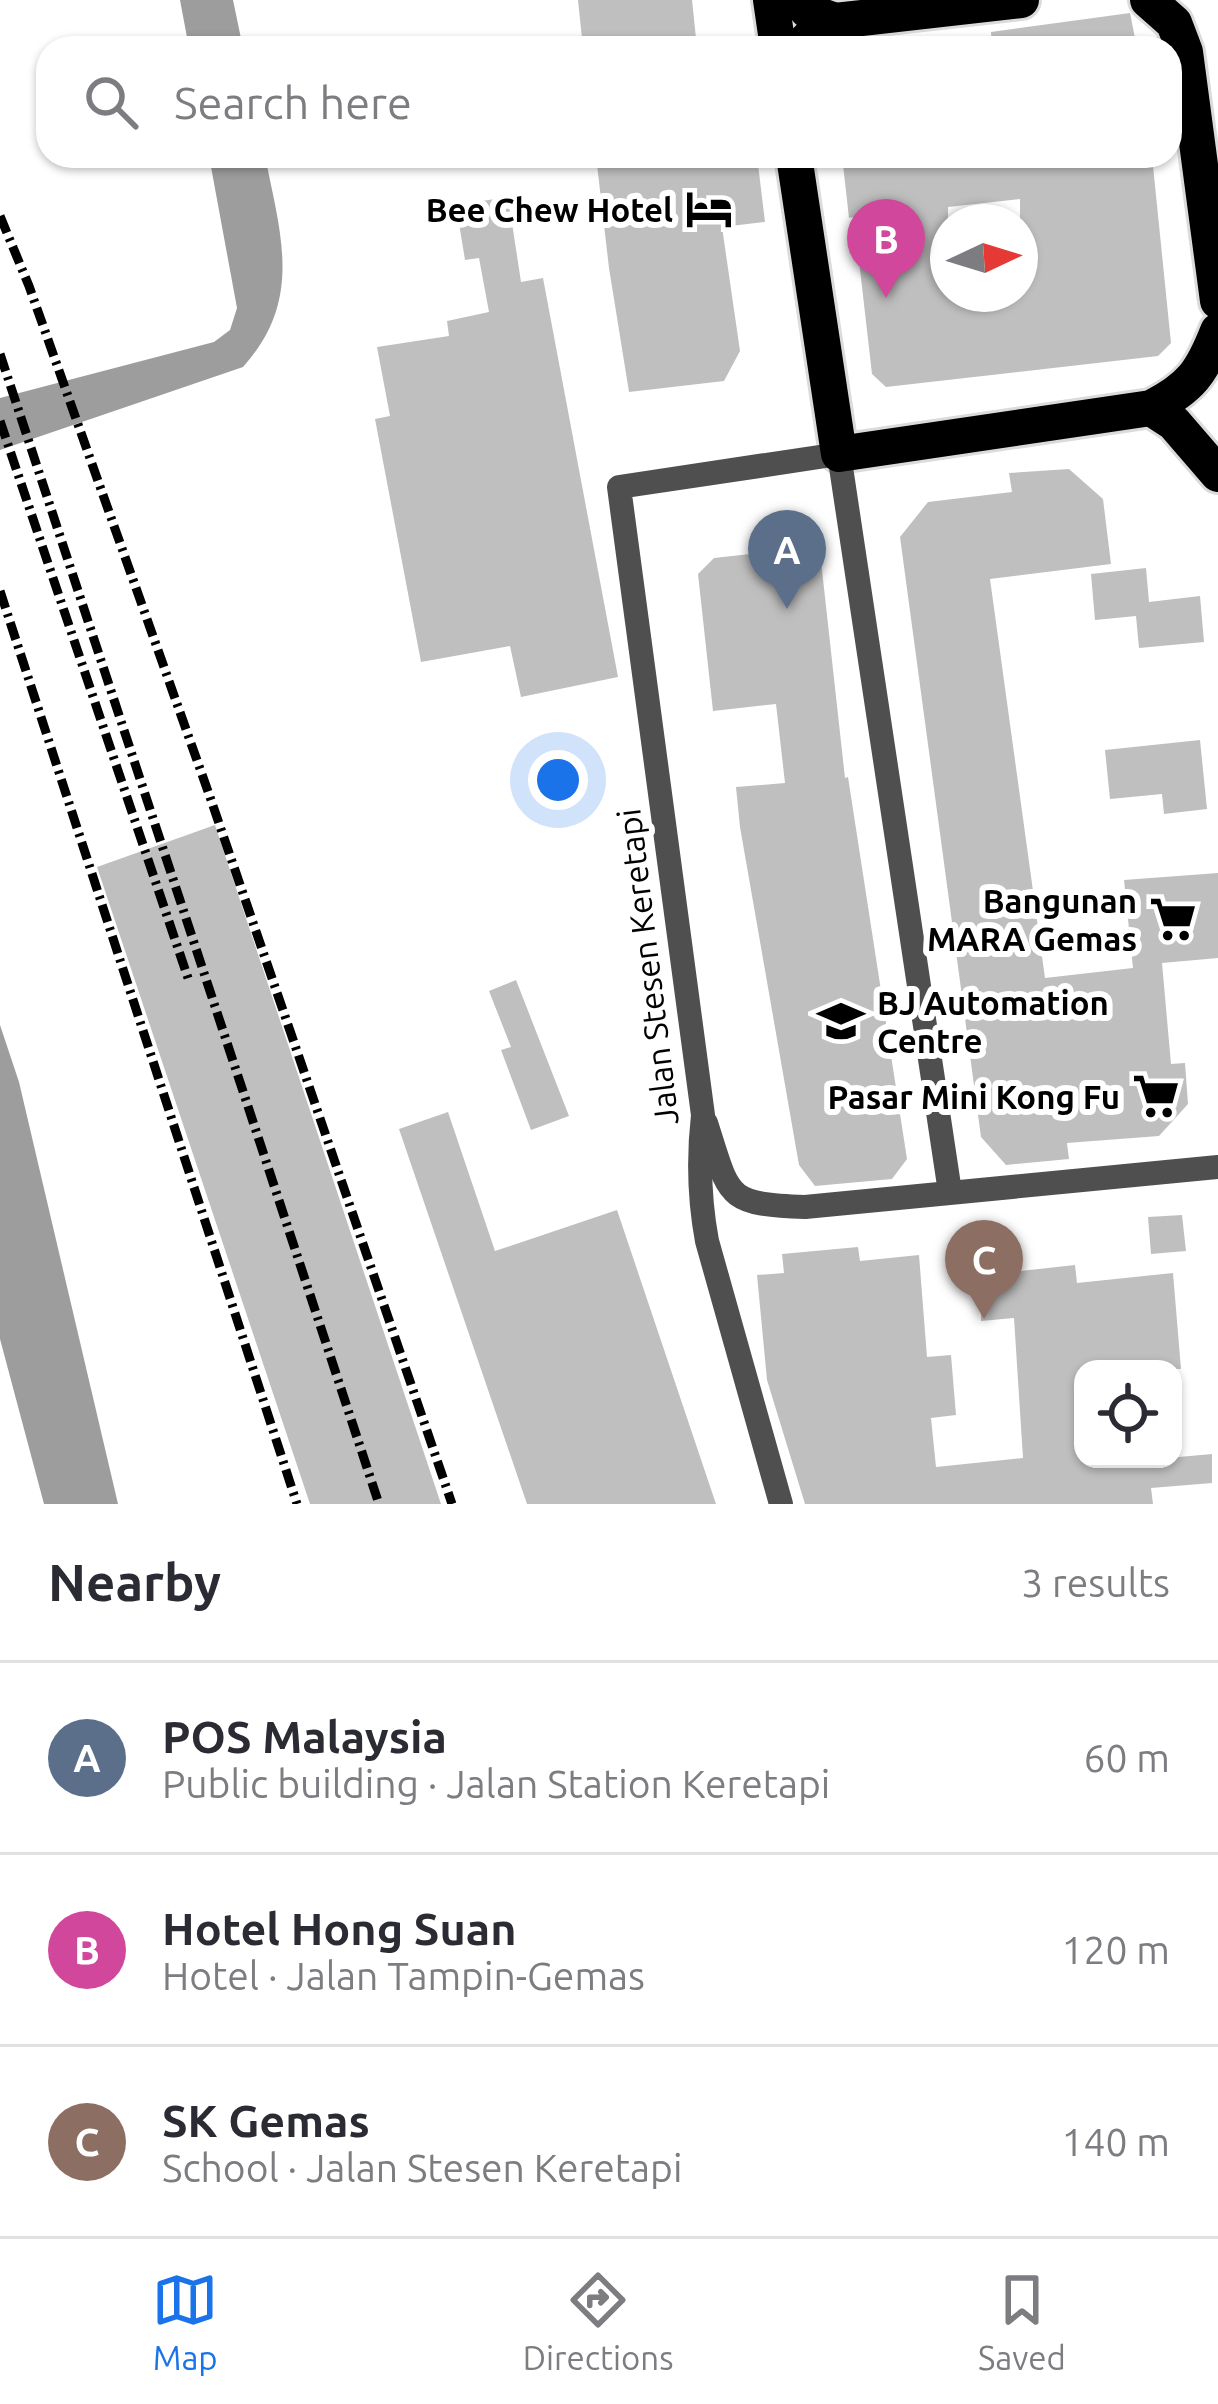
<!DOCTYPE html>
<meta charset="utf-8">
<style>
:root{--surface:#fff;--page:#f2f2f3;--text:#2b2b33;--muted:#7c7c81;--line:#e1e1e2;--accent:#1a73e8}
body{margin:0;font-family:Ubuntu,sans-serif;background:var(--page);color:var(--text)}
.controls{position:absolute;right:36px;bottom:36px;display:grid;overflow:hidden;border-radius:24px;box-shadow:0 3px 9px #0004}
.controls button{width:108px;height:108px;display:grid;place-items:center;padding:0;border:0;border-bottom:3px solid var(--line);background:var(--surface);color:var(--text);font:60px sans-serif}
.compass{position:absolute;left:930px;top:204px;width:108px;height:108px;border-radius:50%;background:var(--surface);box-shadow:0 3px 9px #0004;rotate:86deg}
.you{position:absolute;left:558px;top:780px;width:42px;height:42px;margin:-30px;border:9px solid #fff;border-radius:50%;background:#1a73e8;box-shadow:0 0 0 18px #1a73e833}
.badge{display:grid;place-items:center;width:78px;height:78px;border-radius:50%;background:var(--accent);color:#fff;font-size:39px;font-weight:700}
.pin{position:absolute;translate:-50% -99px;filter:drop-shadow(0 3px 6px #0008)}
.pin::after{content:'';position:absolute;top:63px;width:42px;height:36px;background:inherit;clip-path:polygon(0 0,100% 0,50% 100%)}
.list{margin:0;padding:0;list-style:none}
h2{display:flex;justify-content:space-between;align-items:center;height:156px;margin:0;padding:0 48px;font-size:51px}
h2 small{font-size:39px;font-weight:400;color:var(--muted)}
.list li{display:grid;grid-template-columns:78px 1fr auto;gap:36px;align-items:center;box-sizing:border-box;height:192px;padding:0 48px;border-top:3px solid var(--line)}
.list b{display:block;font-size:45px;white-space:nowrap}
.list p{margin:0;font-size:39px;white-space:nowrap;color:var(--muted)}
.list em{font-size:39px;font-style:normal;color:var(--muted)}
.icon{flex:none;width:66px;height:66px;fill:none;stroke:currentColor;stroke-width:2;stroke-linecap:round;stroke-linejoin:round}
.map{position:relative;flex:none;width:1218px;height:1504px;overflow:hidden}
.search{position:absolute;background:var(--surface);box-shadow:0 3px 9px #0004;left:36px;right:36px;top:36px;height:132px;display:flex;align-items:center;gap:30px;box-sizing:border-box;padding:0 42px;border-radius:36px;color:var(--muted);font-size:45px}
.sheet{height:732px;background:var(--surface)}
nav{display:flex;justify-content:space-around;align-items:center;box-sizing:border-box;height:168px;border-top:3px solid var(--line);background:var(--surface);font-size:33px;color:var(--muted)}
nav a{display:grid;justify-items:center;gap:6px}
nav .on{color:var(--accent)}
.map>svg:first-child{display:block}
.water{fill:#9d9d9d}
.building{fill:#bfbfbf;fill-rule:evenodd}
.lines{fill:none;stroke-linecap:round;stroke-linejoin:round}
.highway-casing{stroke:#dbdbdb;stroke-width:42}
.street{stroke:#4f4f4f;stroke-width:24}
.highway{stroke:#000;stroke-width:36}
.rail{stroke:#000;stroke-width:9;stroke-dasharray:18 6 3 6;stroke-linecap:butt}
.labels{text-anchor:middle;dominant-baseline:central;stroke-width:12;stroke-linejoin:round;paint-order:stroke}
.poi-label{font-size:33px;font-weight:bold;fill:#000;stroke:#fff;text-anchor:end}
.street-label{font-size:33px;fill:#000;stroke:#fff}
</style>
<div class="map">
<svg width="1218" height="1504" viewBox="0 0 1218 1504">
<rect width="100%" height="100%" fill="#fff"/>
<!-- water -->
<g class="water">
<path d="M 180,0 L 233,0 L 243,48 L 189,48 Z"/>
<path d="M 209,156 L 265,156 C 281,236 303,300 243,367 L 0,450 L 0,398 L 214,342 L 230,330 L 237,308 Z"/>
<path d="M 0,1025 L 19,1082 L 118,1504 L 44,1504 L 0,1339 Z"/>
</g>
<!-- building -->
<g class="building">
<path d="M 578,0 L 692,0 L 697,48 L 583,48 Z"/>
<path d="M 1130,13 L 1137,48 L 992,48 L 991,32 Z"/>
<path d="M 596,156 L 757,156 L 765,222 L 722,227 L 740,351 L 724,381 L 629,392 L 609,268 Z"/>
<path d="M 842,156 L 1152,156 L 1171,343 L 1158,356 L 886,387 L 872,374 L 854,217 L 849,218 ZM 1020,199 L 1020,294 L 948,294 L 948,207 Z"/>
<path d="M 508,197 L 521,282 L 543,278 L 618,677 L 521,697 L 510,646 L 421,662 L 375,419 L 390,416 L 377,347 L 449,336 L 447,321 L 489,312 L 479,258 L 465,260 L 456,205 Z"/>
<path d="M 1069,469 L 1103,499 L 1111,564 L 990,579 L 1045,978 L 1133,968 L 1124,880 L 1218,873 L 1218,958 L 1162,963 L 1171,1064 L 1185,1063 L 1188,1104 L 1159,1136 L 1067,1143 L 1069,1159 L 1006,1165 L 981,1137 L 900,537 L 928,502 L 1012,492 L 1009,473 Z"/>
<path d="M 807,548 L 821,561 L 845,778 L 848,777 L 907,1159 L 892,1179 L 815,1186 L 799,1165 L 740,827 L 736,787 L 785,783 L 776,704 L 713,711 L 698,574 L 714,558 Z"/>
<path d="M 1146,568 L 1149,602 L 1200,596 L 1204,642 L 1139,648 L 1136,616 L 1095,620 L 1091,574 Z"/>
<path d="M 1200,740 L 1207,809 L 1164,814 L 1162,794 L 1110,799 L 1105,750 Z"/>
<path d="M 215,825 L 441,1504 L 310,1504 L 97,867 Z"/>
<path d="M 516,980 L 569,1116 L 531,1130 L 501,1050 L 511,1047 L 489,991 Z"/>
<path d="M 448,1112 L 495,1251 L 617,1210 L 716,1504 L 527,1504 L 399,1129 Z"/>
<path d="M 1182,1215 L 1186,1251 L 1151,1254 L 1148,1217 Z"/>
<path d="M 858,1247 L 860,1261 L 919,1255 L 927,1357 L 951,1355 L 956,1415 L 931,1418 L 936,1467 L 1023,1458 L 1014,1318 L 981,1321 L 981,1287 L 1012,1284 L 1011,1272 L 1075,1265 L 1077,1283 L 1173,1273 L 1181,1369 L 1083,1369 L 1083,1459 L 1090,1459 L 1090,1465 L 1212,1454 L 1212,1483 L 1151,1488 L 1153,1504 L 805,1504 L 767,1380 L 757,1275 L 784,1273 L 782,1254 Z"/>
</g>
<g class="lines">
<defs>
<g id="highway">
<path d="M 771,0 L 778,48"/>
<path d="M 798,0 L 808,11 L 835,21"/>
<path d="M 1148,0 L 1174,23 L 1185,52 L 1218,301"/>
<path d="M 799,48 L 815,32 L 835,21 L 1021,0"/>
<path d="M 794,156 L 839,454 L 1151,408 C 1191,388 1202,372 1218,331"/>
<path d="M 1151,408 L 1174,423 L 1218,474"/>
</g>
</defs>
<!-- highway casing -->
<use href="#highway" class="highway-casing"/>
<!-- street -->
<g class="street">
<path d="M 706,1123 C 730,1197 724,1204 805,1207 L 1218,1167"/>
<path d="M 781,1504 L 707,1241 C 699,1198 698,1159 703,1115 L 619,487 L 839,454 L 950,1192"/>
</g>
<!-- highway -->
<use href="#highway" class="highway"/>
<!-- rail -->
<g class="rail">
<path d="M 0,216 L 29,286 L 210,797 L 452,1504"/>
<path d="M 0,354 L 379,1504"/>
<path d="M 0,421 L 189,981"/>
<path d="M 0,591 L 297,1504"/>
</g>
</g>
<!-- icons -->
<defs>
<symbol id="hotel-bare" viewBox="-9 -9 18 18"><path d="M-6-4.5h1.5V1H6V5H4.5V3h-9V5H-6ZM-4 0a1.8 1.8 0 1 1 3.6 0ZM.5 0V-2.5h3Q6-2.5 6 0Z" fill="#000" stroke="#fff" stroke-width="2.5" paint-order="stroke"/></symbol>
<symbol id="supermarket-bare" viewBox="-9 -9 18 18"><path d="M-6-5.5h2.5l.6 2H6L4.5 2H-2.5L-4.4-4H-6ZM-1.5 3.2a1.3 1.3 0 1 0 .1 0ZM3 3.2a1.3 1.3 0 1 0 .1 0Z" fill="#000" stroke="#fff" stroke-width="2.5" paint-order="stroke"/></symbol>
<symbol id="university-bare" viewBox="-9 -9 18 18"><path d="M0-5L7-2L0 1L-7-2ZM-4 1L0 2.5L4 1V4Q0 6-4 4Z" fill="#000" stroke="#fff" stroke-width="2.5" paint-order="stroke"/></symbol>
</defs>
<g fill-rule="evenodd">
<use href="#hotel-bare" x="676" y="176" width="66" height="66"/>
<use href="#supermarket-bare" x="1140" y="886" width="66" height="66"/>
<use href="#university-bare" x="808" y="988" width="66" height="66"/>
<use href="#supermarket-bare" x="1123" y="1063" width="66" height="66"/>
</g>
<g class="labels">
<!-- poi labels -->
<g class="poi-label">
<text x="673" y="209">Bee Chew Hotel</text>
<text x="1137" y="900">Bangunan<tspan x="1137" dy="38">MARA Gemas</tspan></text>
<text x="877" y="1002" text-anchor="start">BJ Automation<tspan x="877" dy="38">Centre</tspan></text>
<text x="1120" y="1096">Pasar Mini Kong Fu</text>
</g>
<!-- street labels -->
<g class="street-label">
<text transform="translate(647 967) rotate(-97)">Jalan Stesen Keretapi</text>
</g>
</g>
</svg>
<div class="controls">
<button><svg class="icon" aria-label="locate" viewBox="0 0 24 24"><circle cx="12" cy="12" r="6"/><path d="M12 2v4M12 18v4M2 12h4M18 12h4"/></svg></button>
</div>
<svg class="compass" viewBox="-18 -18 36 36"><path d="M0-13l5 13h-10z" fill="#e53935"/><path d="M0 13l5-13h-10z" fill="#7c7c81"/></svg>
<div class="you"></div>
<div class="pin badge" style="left:787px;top:609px;background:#5c6f8a">A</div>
<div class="pin badge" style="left:886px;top:298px;background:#d1479c">B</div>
<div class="pin badge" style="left:984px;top:1319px;background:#8d6e63">C</div>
<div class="search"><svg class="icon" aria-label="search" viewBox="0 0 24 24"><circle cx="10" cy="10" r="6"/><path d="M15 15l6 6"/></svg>Search here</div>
</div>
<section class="sheet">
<h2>Nearby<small>3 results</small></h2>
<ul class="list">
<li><span class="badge" style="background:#5c6f8a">A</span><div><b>POS Malaysia</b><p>Public building · Jalan Station Keretapi</p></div><em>60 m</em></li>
<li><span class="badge" style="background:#d1479c">B</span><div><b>Hotel Hong Suan</b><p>Hotel · Jalan Tampin-Gemas</p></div><em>120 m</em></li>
<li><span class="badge" style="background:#8d6e63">C</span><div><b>SK Gemas</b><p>School · Jalan Stesen Keretapi</p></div><em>140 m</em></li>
</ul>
</section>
<nav>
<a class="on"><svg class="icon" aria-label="map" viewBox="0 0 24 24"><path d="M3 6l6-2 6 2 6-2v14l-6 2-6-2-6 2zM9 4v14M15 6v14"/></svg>Map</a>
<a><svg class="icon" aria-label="directions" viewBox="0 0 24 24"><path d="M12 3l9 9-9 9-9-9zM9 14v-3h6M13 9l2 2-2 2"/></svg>Directions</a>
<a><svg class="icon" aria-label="saved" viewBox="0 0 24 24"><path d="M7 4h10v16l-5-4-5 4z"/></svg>Saved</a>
</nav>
